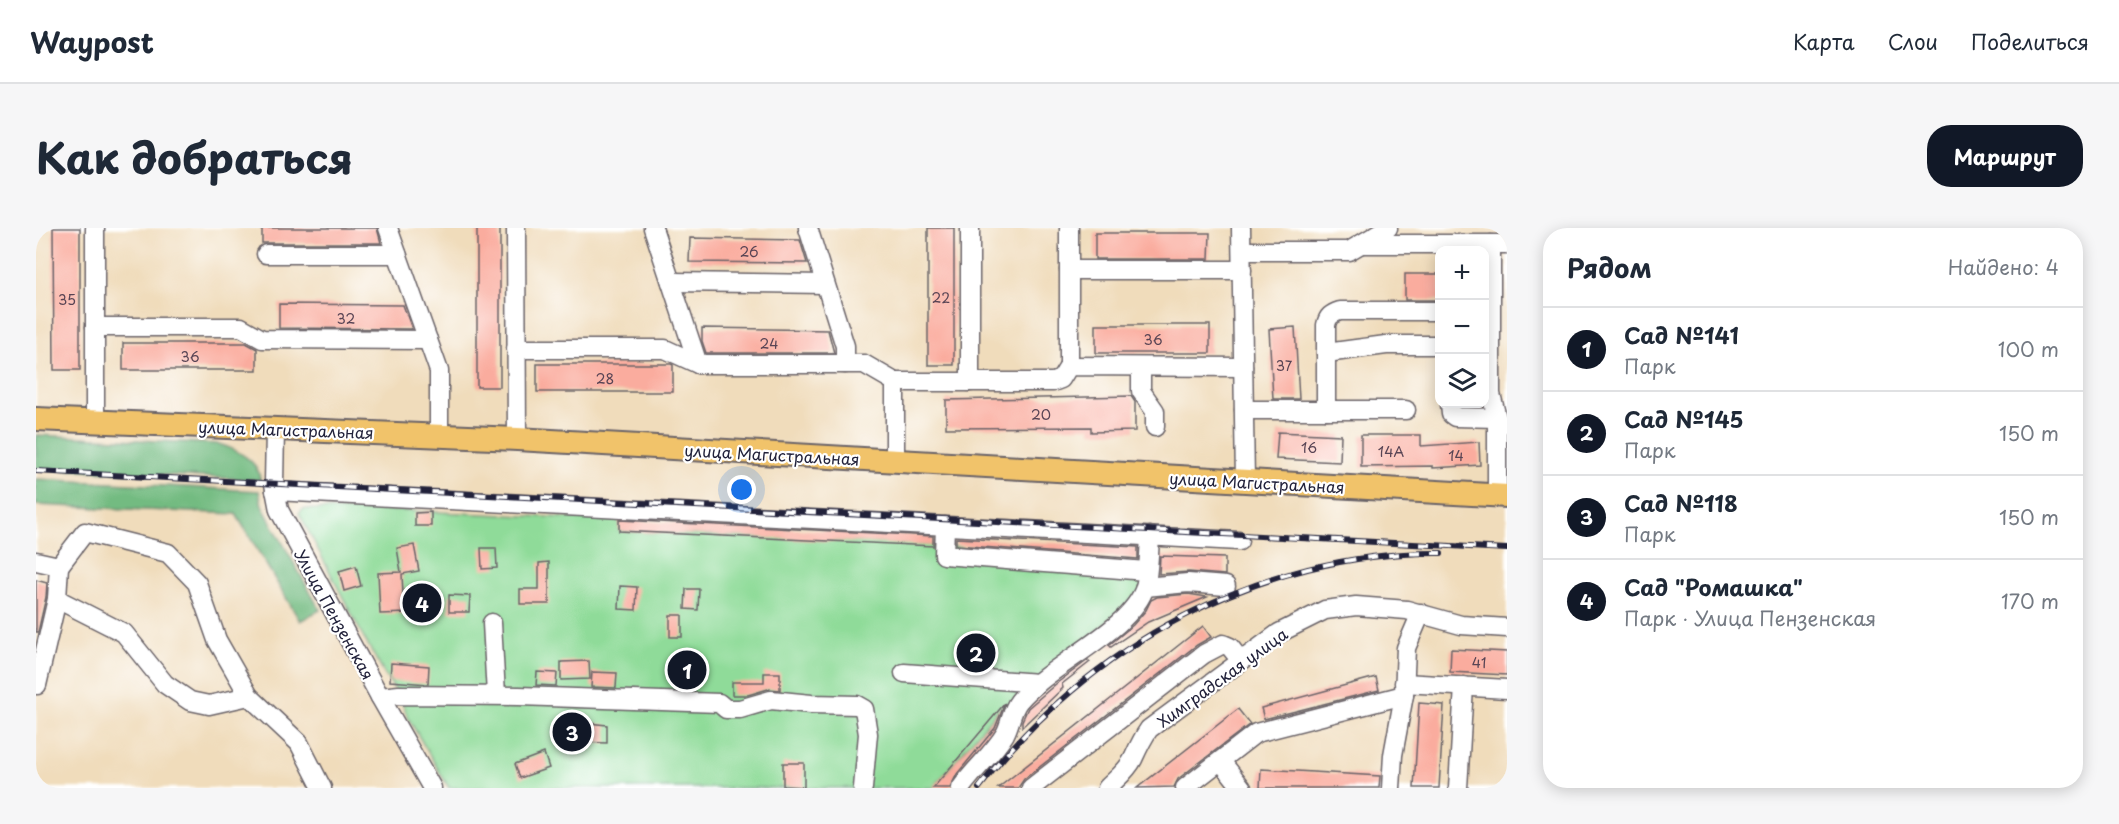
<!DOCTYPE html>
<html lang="ru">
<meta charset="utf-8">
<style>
:root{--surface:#fff;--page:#f6f6f7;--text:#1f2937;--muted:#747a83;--line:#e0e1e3;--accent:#111827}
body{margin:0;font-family:"Playpen Sans",sans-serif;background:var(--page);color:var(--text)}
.controls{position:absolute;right:18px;top:18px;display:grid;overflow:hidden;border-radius:12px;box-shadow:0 3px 15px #0003}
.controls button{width:54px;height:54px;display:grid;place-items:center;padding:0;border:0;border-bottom:2px solid var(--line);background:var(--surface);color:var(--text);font:30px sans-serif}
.you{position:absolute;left:706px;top:262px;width:21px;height:21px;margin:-15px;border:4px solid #fff;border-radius:50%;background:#1a73e8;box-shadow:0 0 0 9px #1a73e833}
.badge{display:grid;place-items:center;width:39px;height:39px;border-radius:50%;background:var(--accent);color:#fff;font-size:20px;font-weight:700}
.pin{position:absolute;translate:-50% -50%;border:3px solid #fff;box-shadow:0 2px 6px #0006}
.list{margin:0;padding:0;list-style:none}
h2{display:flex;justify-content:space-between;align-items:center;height:78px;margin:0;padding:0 24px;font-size:26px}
h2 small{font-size:20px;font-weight:400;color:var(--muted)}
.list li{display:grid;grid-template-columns:39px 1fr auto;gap:18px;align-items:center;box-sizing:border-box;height:84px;padding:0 24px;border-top:2px solid var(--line)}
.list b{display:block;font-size:22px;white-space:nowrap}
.list p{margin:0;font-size:20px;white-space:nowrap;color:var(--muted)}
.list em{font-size:20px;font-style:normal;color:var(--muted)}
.icon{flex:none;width:33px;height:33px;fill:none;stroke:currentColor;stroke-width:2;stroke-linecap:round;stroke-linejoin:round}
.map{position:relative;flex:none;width:1471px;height:560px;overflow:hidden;border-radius:24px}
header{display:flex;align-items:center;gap:36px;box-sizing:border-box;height:84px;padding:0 30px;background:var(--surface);border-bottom:2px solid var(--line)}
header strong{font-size:28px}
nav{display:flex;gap:33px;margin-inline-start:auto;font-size:21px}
.intro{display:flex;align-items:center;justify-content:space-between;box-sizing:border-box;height:144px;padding:0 36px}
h1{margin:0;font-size:42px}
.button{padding:15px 27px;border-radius:24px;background:var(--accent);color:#fff;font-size:21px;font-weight:700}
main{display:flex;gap:36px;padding:0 36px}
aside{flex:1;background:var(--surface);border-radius:24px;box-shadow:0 3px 15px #0003}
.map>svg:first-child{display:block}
.green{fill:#8fdb99;stroke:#587e6a;stroke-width:1.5}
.forest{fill:#73bb81;stroke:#4a6e5e;stroke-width:1.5}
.building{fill:#faac9e}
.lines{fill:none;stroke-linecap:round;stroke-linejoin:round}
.minor-casing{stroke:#6a6368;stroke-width:21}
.major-casing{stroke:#6a6368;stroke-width:26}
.minor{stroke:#fff;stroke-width:18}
.major{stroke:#f1c36a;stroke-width:22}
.rail-casing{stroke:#22223b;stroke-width:6}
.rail{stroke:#fff;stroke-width:4;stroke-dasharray:11;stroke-linecap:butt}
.labels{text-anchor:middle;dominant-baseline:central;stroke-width:4.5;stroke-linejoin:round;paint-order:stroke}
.number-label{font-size:14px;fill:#584454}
.street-label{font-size:16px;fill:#22223b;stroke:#fff}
</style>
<header>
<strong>Waypost</strong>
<nav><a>Карта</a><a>Слои</a><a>Поделиться</a></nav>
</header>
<div class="intro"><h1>Как добраться</h1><a class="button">Маршрут</a></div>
<main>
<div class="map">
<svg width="1471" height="560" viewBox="0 0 1471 560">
<rect width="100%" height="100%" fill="#fff"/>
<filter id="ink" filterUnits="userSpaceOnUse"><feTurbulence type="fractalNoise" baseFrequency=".0167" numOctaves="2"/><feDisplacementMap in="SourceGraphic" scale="12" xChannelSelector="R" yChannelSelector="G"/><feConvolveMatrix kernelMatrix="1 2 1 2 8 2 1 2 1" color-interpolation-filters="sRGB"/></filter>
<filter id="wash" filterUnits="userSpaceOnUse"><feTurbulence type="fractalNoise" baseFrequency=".008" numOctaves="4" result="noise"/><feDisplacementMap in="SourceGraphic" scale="24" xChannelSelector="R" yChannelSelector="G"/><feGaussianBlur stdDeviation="1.35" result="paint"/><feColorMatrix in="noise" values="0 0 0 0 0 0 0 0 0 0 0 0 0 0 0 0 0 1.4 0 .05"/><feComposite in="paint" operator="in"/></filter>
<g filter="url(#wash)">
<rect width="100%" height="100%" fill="#f0dcbb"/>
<!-- green -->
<path class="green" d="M 267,281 L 377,283 L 583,292 L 583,303 L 909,318 L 1110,343 L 1109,359 L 984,473 L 963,481 L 897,560 L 413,560 L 372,490 L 363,467 L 349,447 L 327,408 L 263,285 Z"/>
<!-- forest -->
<g class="forest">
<path d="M 0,207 L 183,216 C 199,221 224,233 224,252 L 0,240 Z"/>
<path d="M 0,251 L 223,263 L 226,278 L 284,382 L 264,393 L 200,286 L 0,277 Z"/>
</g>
<g id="blocks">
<!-- building -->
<g class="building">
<path d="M 17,0 L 44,0 L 44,142 L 18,142 Z"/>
<path d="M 226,0 L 341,0 L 345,15 L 226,15 Z"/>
<rect x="441" y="0" width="23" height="159"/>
<rect x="892" y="0" width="26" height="137"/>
<path d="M 1059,5 L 1174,5 L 1173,31 L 1059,31 Z"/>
<path d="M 654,10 L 764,12 L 771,35 L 653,34 Z"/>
<rect x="1369" y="46" width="35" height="26"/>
<path d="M 243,76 L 367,77 L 376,101 L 243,100 Z"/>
<rect x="1060" y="97" width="114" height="28"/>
<path d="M 1259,99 L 1263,171 L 1237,171 L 1233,101 Z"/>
<path d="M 666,100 L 792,102 L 798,125 L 670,125 L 666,113 Z"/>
<path d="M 87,115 L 210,115 L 221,121 L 221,142 L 87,142 Z"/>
<path d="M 501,136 L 635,136 L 637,137 L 637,164 L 501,164 Z"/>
<path d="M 1095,168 L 1099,174 L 1099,203 L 1055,204 L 1055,199 L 910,200 L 910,172 Z"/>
<path d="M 1242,204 L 1305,207 L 1304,234 L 1240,231 Z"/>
<path d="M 1325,207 L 1385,207 L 1385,218 L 1443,214 L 1444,237 L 1397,240 L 1397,238 L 1325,239 Z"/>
<path d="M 395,284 L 395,298 L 379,298 L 379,285 Z"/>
<path d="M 583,292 L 897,308 L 897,318 L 583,303 Z"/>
<path d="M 920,310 L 1102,319 L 1102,331 L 920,317 Z"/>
<path d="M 378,317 L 383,343 L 366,346 L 367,366 L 370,366 L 371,385 L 344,386 L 342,345 L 365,344 L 361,320 Z"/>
<path d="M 445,320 L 460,320 L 461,340 L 446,341 Z"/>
<path d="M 1124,328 L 1189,330 L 1189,347 L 1153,344 L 1123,346 Z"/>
<path d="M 513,334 L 513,376 L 484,376 L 484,361 L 503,361 L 503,335 Z"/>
<path d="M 320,338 L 325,358 L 308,363 L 303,343 Z"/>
<path d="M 0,352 L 11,355 L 10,369 L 2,404 L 0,404 Z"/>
<path d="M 584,358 L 601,359 L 600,382 L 583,381 Z"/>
<path d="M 650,361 L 663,361 L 662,382 L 649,381 Z"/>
<path d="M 1152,366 L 1171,369 L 1112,394 L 1075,419 L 1073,417 L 1097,397 L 1110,382 L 1115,372 L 1121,369 Z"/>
<path d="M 413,367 L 434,368 L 433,384 L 413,384 Z"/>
<rect x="634" y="387" width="12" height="22"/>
<path d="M 1167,398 L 1175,409 L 1161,417 L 988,551 L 982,560 L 962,560 Z"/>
<path d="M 1415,421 L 1471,424 L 1471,447 L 1414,444 Z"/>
<path d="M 1052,432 L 1054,434 L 1026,456 L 1027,460 L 986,499 L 986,493 L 992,480 L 1021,455 Z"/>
<path d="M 553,433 L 554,451 L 525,452 L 525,434 Z"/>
<path d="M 355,435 L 393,438 L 392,456 L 354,453 Z"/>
<path d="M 501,444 L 521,445 L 520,458 L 500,457 Z"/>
<path d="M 556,444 L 581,445 L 580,460 L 555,459 Z"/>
<path d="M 728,445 L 744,445 L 744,462 L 732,461 L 712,467 L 696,467 L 696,454 L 728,454 Z"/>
<path d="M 1340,449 L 1343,462 L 1228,491 L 1225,480 Z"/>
<path d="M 969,475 L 959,500 L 921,546 L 914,560 L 897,560 Z"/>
<path d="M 1383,475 L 1408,477 L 1403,560 L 1378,560 Z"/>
<path d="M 1202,481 L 1214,496 L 1142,551 L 1138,559 L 1101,560 Z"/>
<path d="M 543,494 L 571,497 L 571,515 L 543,514 Z"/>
<path d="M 508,525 L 513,540 L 484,550 L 479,536 Z"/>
<path d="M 747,535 L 768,535 L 768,559 L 747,558 Z"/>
<path d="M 1225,541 L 1344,548 L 1343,560 L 1224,560 Z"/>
</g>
</g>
</g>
<g filter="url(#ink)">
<use href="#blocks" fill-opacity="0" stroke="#6a6368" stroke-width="1.5"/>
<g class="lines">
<defs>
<g id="minor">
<path d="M 59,0 L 59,193"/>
<path d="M 352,0 L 403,143 L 403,208"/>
<path d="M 480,0 L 481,211"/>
<path d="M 617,0 L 662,136"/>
<path d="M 772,0 L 809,118 L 809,136"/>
<path d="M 934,0 L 934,154"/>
<path d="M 1033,0 L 1033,138"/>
<path d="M 1205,0 L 1209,253"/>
<path d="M 1326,16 L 1471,16"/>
<path d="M 1455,16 L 1455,166 L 1461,190 L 1461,268"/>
<path d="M 1206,23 L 1313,23 L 1352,0"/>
<path d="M 230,26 L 361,26"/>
<path d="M 1033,42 L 1206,42"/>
<path d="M 635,54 L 789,56"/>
<path d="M 59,99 L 205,99 L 226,111 L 392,112"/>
<path d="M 480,121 L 629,121 L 662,136 L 828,136 L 859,154 L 1017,154 L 1025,151 L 1033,138 L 1207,139"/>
<path d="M 1290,125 L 1350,117 L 1404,117"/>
<path d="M 1105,139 L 1105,163 L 1119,183 L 1119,199"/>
<path d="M 1414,176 L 1415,186 L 1419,189 L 1461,190"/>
<path d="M 1208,182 L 1370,182"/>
<path d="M 1290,182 L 1290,97 C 1292,88 1295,86 1304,83 L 1404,83"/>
<path d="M 239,201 L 238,256 L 243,282 L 344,469 L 396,560"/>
<path d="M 859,233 L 859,154"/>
<path d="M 239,263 L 1203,313"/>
<path d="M 909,298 L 908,327 L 1110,343"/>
<path d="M 0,333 L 23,338 L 21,371 L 88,405 L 129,456 L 154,473 L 173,477 L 213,468"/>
<path d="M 23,338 L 49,304 L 132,325 L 161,355 L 181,412 L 213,468 L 263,515 L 286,560"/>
<path d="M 1109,359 L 1152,355 L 1190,358"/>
<path d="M 456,395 L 460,467"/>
<path d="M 868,445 L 1002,455"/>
<path d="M 1368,455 L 1471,461"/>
<path d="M 1,457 L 21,371"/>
<path d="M 344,469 L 363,467 L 483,468 L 683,475 L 690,481 L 704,481 L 735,472 L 775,476 L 821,477 L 828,481 L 832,506 L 827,560"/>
<path d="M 1185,533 L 1206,560"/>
<path d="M 925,560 C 938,541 957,526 969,506 C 975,495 975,483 983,473 C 1014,436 1096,402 1109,359 C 1113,344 1113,324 1114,308"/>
<path d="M 995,560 L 1168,426 L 1187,416 L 1194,419 L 1205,433"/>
<path d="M 1071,560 C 1080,551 1091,543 1097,531 C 1102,520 1106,511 1113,501 L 1243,405 L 1289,382 L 1320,378 L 1371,382 L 1425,397 L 1471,400"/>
<path d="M 1149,560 L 1220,505 L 1368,467"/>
<path d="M 1355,560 L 1357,527 L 1368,467 L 1370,420 L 1385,385"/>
<path d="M 1422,560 L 1428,458"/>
</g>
<path id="major" d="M 0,191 L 481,211 L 1471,268"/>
</defs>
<!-- minor casing -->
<use href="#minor" class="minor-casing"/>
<!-- major casing -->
<use href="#major" class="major-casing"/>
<!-- minor -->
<use href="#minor" class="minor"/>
<!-- major -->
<use href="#major" class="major"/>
<defs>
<g id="rail">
<path d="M 0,243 L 1471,321"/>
<path d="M 943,560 C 1051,418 1225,323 1405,325"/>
</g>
</defs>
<!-- rail casing -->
<use href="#rail" class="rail-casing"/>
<!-- rail -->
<use href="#rail" class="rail"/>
</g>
</g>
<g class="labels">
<!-- number labels -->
<g class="number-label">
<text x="713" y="23">26</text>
<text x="905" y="69">22</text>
<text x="31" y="71">35</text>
<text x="310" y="90">32</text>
<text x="1117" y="111">36</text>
<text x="733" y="115">24</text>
<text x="154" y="128">36</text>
<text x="1248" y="137">37</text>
<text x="569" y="150">28</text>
<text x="1005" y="186">20</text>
<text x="1273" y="219">16</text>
<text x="1355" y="223">14А</text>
<text x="1420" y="227">14</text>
<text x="1443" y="434">41</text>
</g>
<!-- street labels -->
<g class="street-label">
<text transform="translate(250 201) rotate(2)">улица Магистральная</text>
<text transform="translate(736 226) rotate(3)">улица Магистральная</text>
<text transform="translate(1221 254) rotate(3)">улица Магистральная</text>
<text transform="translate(299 386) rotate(61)">Улица Пензенская</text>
<text transform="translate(1186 449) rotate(-36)">Химградская улица</text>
</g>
</g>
</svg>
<div class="controls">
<button>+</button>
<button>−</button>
<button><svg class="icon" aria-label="layers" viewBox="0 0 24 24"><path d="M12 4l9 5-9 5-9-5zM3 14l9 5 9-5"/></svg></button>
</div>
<div class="you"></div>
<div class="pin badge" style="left:651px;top:442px">1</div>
<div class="pin badge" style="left:940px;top:425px">2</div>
<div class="pin badge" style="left:536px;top:504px">3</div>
<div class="pin badge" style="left:386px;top:375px">4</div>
</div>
<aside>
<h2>Рядом<small>Найдено: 4</small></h2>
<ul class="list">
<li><span class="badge">1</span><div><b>Сад №141</b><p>Парк</p></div><em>100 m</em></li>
<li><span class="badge">2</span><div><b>Сад №145</b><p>Парк</p></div><em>150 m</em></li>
<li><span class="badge">3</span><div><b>Сад №118</b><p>Парк</p></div><em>150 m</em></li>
<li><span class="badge">4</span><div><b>Сад &quot;Ромашка&quot;</b><p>Парк · Улица Пензенская</p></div><em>170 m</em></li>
</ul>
</aside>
</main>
